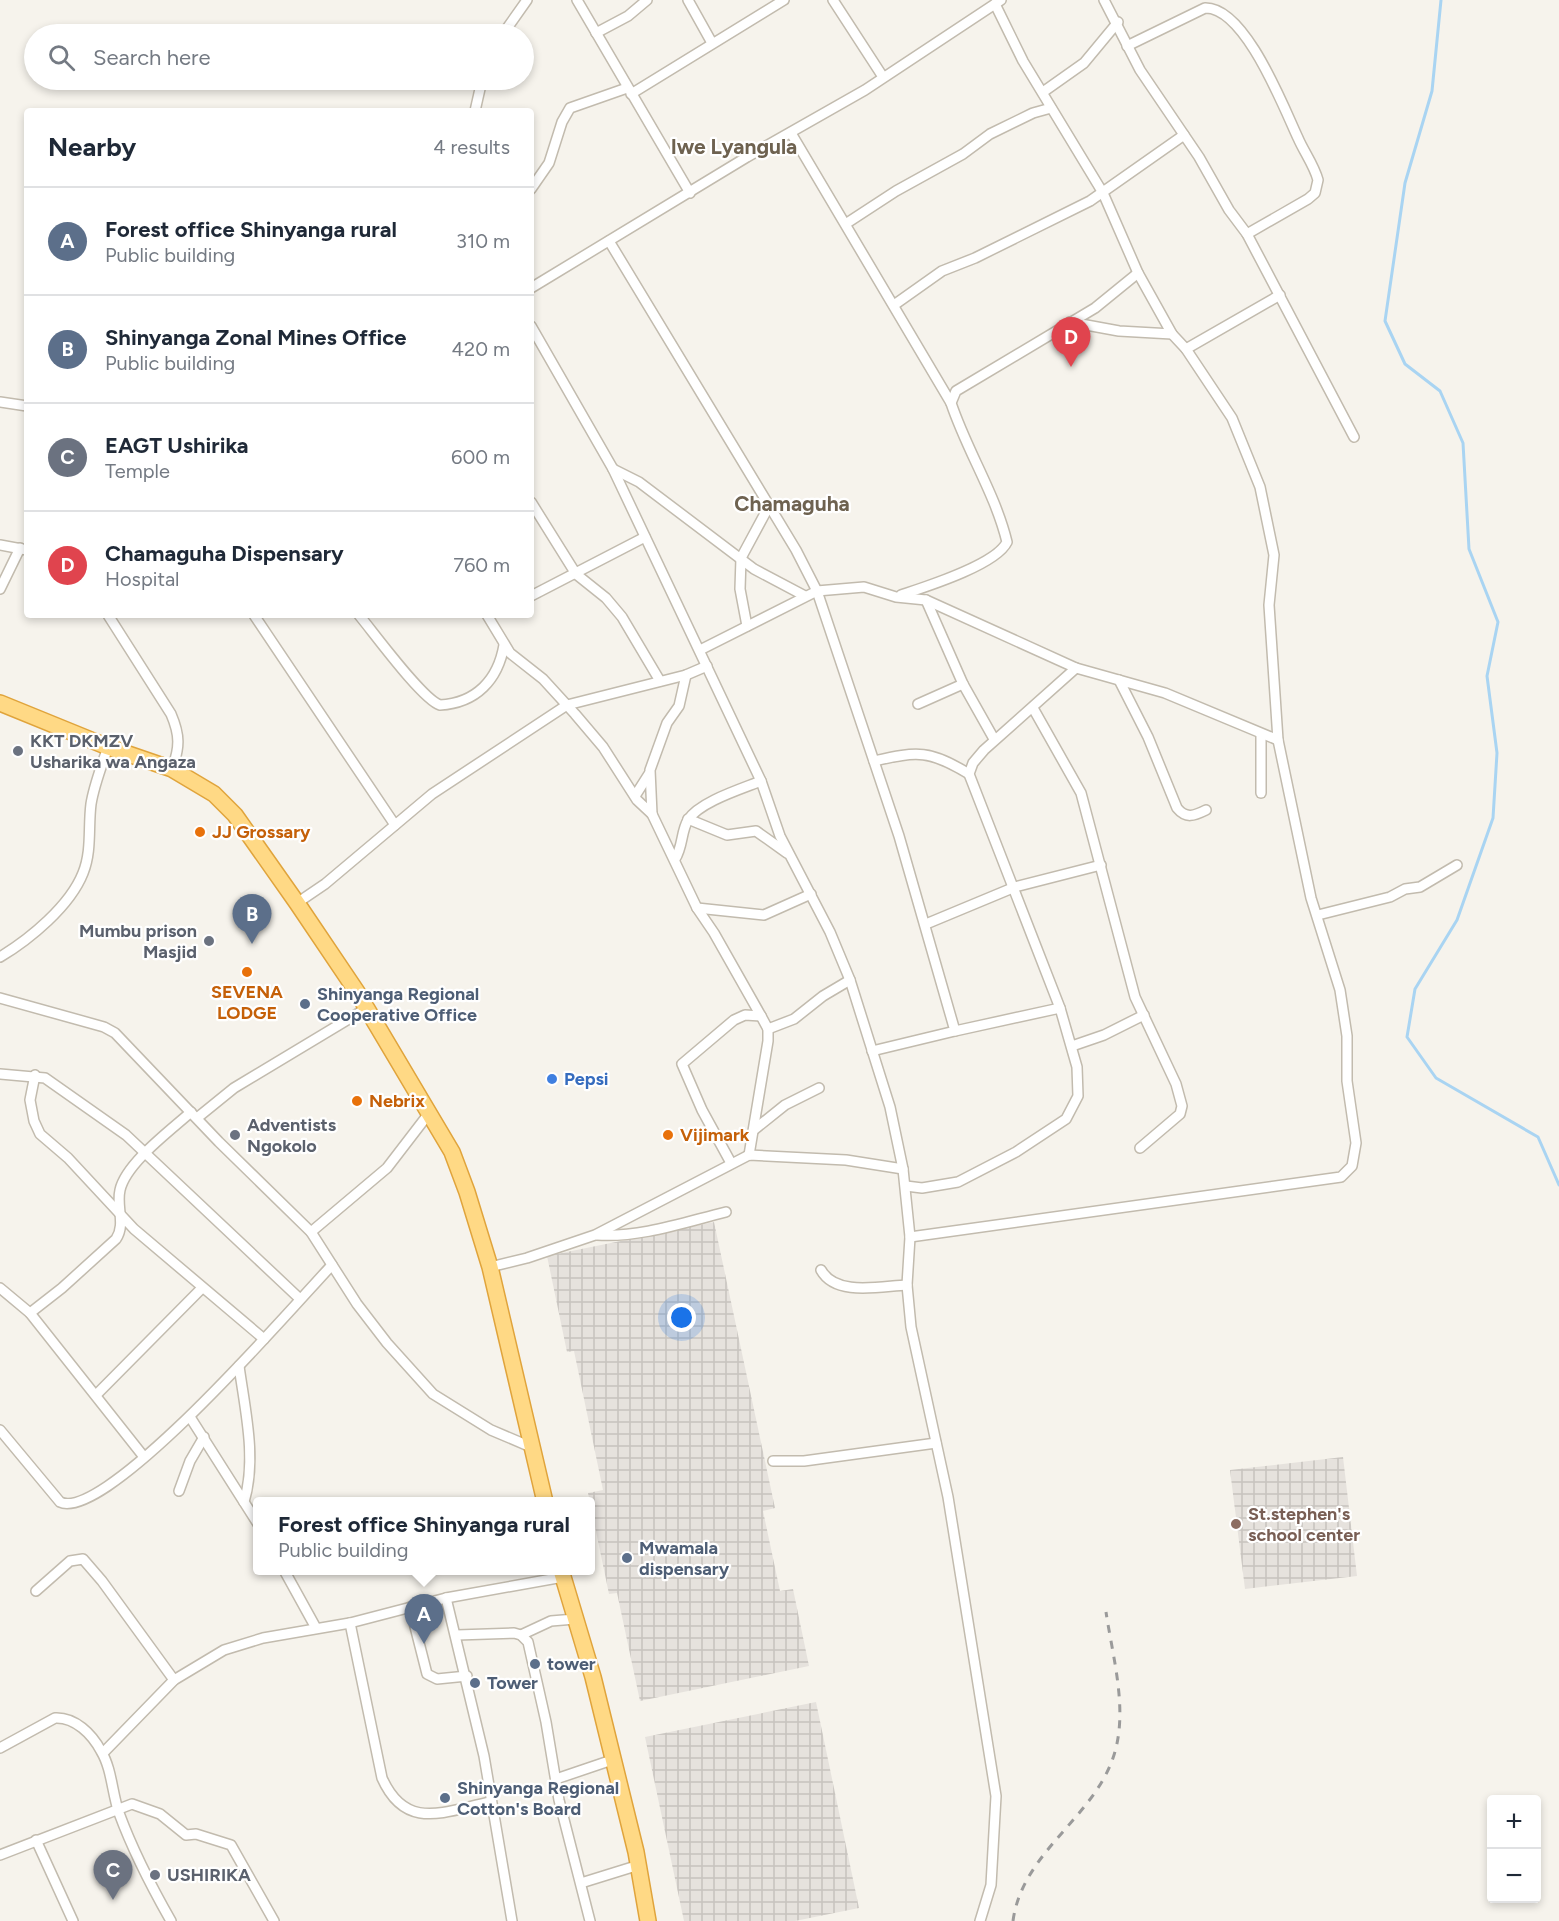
<!DOCTYPE html>
<meta charset="utf-8">
<style>
:root{--surface:#fff;--page:#f6f6f7;--text:#1f2937;--muted:#747a83;--line:#e0e1e3;--accent:#d93025}
body{margin:0;font-family:Figtree,sans-serif;background:var(--page);color:var(--text)}
.controls{position:absolute;right:18px;bottom:18px;display:grid;overflow:hidden;border-radius:6px;box-shadow:0 3px 9px #0003}
.controls button{width:54px;height:54px;display:grid;place-items:center;padding:0;border:0;border-bottom:2px solid var(--line);background:var(--surface);color:var(--text);font:30px sans-serif}
.you{position:absolute;left:682px;top:1318px;width:21px;height:21px;margin:-15px;border:4px solid #fff;border-radius:50%;background:#1a73e8;box-shadow:0 0 0 9px #1a73e833}
.badge{display:grid;place-items:center;width:39px;height:39px;border-radius:50%;background:var(--accent);color:#fff;font-size:20px;font-weight:700}
.pin{position:absolute;translate:-50% -50px;filter:drop-shadow(0 2px 3px #0008)}
.pin::after{content:'';position:absolute;top:32px;width:21px;height:18px;background:inherit;clip-path:polygon(0 0,100% 0,50% 100%)}
.popup{position:absolute;left:253px;top:1497px;width:342px;height:78px;box-sizing:border-box;display:grid;place-content:center;border-radius:6px;background:var(--surface);filter:drop-shadow(0 2px 4px #0005);font-size:20px;white-space:nowrap;color:var(--muted)}
.popup b{font-size:22px;color:var(--text)}
.popup::after{content:'';position:absolute;left:50%;top:100%;margin-left:-12px;border:12px solid transparent;border-top-color:var(--surface)}
.list{margin:0;padding:0;list-style:none}
h2{display:flex;justify-content:space-between;align-items:center;height:78px;margin:0;padding:0 24px;font-size:26px}
h2 small{font-size:20px;font-weight:400;color:var(--muted)}
.list li{display:grid;grid-template-columns:39px 1fr auto;gap:18px;align-items:center;box-sizing:border-box;height:108px;padding:0 24px;border-top:2px solid var(--line)}
.list b{display:block;font-size:22px;white-space:nowrap}
.list p{margin:0;font-size:20px;white-space:nowrap;color:var(--muted)}
.list em{font-size:20px;font-style:normal;color:var(--muted)}
.icon{flex:none;width:33px;height:33px;fill:none;stroke:currentColor;stroke-width:2;stroke-linecap:round;stroke-linejoin:round}
.map{position:relative;flex:none;width:1559px;height:1921px;overflow:hidden}
.search{position:absolute;background:var(--surface);box-shadow:0 3px 9px #0003;left:24px;top:24px;width:510px;height:66px;display:flex;align-items:center;gap:15px;box-sizing:border-box;padding:0 21px;border-radius:33px;color:var(--muted);font-size:22px}
.panel{position:absolute;background:var(--surface);box-shadow:0 3px 9px #0003;left:24px;top:108px;width:510px;height:510px;border-radius:6px}
.map>svg:first-child{display:block}
.industrial{fill:url(#industrial-grid)}
.lines{fill:none;stroke-linecap:round;stroke-linejoin:round}
.stream{stroke:#a9d4f2;stroke-width:3}
.minor-casing{stroke:#c2bbae;stroke-width:12}
.trunk-casing{stroke:#e0a43c;stroke-width:18}
.minor{stroke:#fff;stroke-width:9}
.trunk{stroke:#ffd985;stroke-width:15}
.rail{stroke:#9a9a9a;stroke-width:3;stroke-dasharray:8 8;stroke-linecap:butt}
.worship-dot{fill:#6b7280;stroke:#fff;stroke-width:2}
.food-dot{fill:#e8710a;stroke:#fff;stroke-width:2}
.service-dot{fill:#5c6f8a;stroke:#fff;stroke-width:2}
.shop-dot{fill:#3f7fe0;stroke:#fff;stroke-width:2}
.education-dot{fill:#8d6e63;stroke:#fff;stroke-width:2}
.labels{text-anchor:middle;dominant-baseline:central;stroke-width:4.5;stroke-linejoin:round;paint-order:stroke}
.worship-label{font-size:18px;font-weight:bold;fill:#5b616d;stroke:#fff;text-anchor:start}
.food-label{font-size:18px;font-weight:bold;fill:#c56008;stroke:#fff;text-anchor:start}
.service-label{font-size:18px;font-weight:bold;fill:#4e5e75;stroke:#fff;text-anchor:start}
.shop-label{font-size:18px;font-weight:bold;fill:#366cbe;stroke:#fff;text-anchor:start}
.education-label{font-size:18px;font-weight:bold;fill:#785e54;stroke:#fff;text-anchor:start}
.quarter-label{font-size:21px;font-weight:bold;fill:#6e6250;stroke:#fff}
</style>
<div class="map">
<svg width="1559" height="1921" viewBox="0 0 1559 1921">
<defs>
<pattern id="industrial-grid" width="8" height="8" patternUnits="userSpaceOnUse" patternTransform="scale(1.5)"><rect width="8" height="8" fill="#e6e2dd"/><path d="M0 4h8M4 0v8" fill="none" stroke="#c7c3be"/></pattern>
</defs>
<rect width="100%" height="100%" fill="#f6f3ec"/>
<!-- industrial -->
<g class="industrial">
<path d="M 714,1222 L 775,1508 L 763,1511 L 780,1591 L 793,1589 L 809,1666 L 640,1701 L 617,1593 L 609,1594 L 588,1493 L 603,1490 L 574,1351 L 567,1352 L 547,1256 Z"/>
<path d="M 1343,1457 L 1357,1576 L 1245,1589 L 1230,1470 Z"/>
<path d="M 816,1702 L 859,1908 L 795,1921 L 684,1921 L 645,1737 Z"/>
</g>
<g class="lines">
<!-- stream -->
<path class="stream" d="M 1441,0 L 1432,91 L 1405,183 L 1385,321 L 1405,364 L 1440,391 L 1463,443 L 1469,549 L 1498,622 L 1487,676 L 1497,753 L 1493,818 L 1457,920 L 1415,989 L 1407,1037 L 1436,1078 L 1538,1137 L 1559,1185"/>
<defs>
<g id="minor">
<path d="M 577,0 L 690,193"/>
<path d="M 688,0 L 712,43"/>
<path d="M 833,0 L 883,77"/>
<path d="M 1104,0 L 1140,70 L 1199,157 L 1229,210 L 1247,234 L 1354,437"/>
<path d="M 596,33 L 628,16 L 647,0"/>
<path d="M 503,34 L 527,0"/>
<path d="M 1127,46 L 1205,8 C 1245,7 1283,106 1298,138 C 1304,152 1314,165 1318,180 L 1315,193 L 1308,199 L 1247,234"/>
<path d="M 1043,92 L 1084,63 L 1118,22"/>
<path d="M 631,94 L 784,0"/>
<path d="M 475,111 L 482,80"/>
<path d="M 791,133 L 951,403"/>
<path d="M 531,189 L 549,163 L 562,122 L 570,108 L 627,88"/>
<path d="M 847,223 L 896,191 L 963,154 L 990,134 L 1033,113 L 1051,108"/>
<path d="M 609,241 L 796,550 L 817,591 L 899,836 L 955,1031 L 872,1051"/>
<path d="M 531,288 L 747,157 L 865,90 L 1001,0"/>
<path d="M 894,305 L 942,271 L 975,258 L 1090,201 L 1184,135"/>
<path d="M 1070,322 L 1119,331 L 1172,334"/>
<path d="M 531,326 L 613,469 L 761,781 L 780,836 L 830,932 L 850,980 L 890,1107 L 903,1169 L 910,1237 L 907,1285 L 911,1327 L 948,1497 L 996,1796 L 991,1885 L 980,1921"/>
<path d="M 1186,349 L 1280,295"/>
<path d="M 0,402 L 27,406"/>
<path d="M 613,469 L 639,482 L 754,569 L 805,596"/>
<path d="M 531,502 L 576,574 L 606,598 L 622,617 L 660,681"/>
<path d="M 0,545 L 27,550"/>
<path d="M 0,589 L 20,548"/>
<path d="M 901,595 C 925,587 996,565 1007,542 C 995,493 967,451 951,403 L 956,391 L 1095,308 L 1138,273"/>
<path d="M 531,596 L 645,537"/>
<path d="M 926,600 L 963,684 L 994,739"/>
<path d="M 108,615 L 171,714 C 180,735 180,747 172,769"/>
<path d="M 254,615 L 395,825"/>
<path d="M 359,615 C 374,633 422,699 440,705 C 476,703 498,680 504,645"/>
<path d="M 487,615 L 510,653 L 543,679 L 575,714 L 603,747 L 637,800 L 652,814 L 697,908 L 714,933 L 761,1016 L 768,1029 L 768,1041 L 749,1155"/>
<path d="M 747,626 L 740,589 L 741,558 L 769,506"/>
<path d="M 700,650 L 817,591 L 864,587 L 896,597 L 926,600 L 1076,668 L 1165,693 L 1278,740"/>
<path d="M 1119,680 L 1148,737 L 1177,808 C 1186,819 1194,816 1206,810"/>
<path d="M 918,704 L 963,684"/>
<path d="M 1033,708 L 1081,793 L 1135,997 L 1176,1084 L 1182,1106 L 1180,1114 L 1140,1148"/>
<path d="M 1261,734 L 1261,793"/>
<path d="M 874,761 C 918,751 930,750 969,774"/>
<path d="M 635,796 L 649,774"/>
<path d="M 652,814 L 650,770 L 667,723 L 679,706 L 686,675"/>
<path d="M 688,819 L 727,835 L 756,831 L 787,853"/>
<path d="M 675,859 C 683,847 681,831 688,820 C 699,802 741,789 761,781"/>
<path d="M 297,903 L 325,884 L 432,794 L 567,705 L 686,675 L 707,666"/>
<path d="M 697,908 L 764,915 L 811,894"/>
<path d="M 1318,915 L 1390,897 L 1405,889 L 1420,887 L 1457,865"/>
<path d="M 926,924 L 1015,887 L 1101,865"/>
<path d="M 0,957 C 30,939 70,906 83,873 C 92,851 88,827 91,804 C 94,785 102,765 108,747"/>
<path d="M 0,998 L 104,1027 L 115,1033 L 219,1142 L 311,1232 L 357,1304 L 387,1343 L 433,1394 L 491,1430 L 531,1447"/>
<path d="M 768,1029 L 794,1019 L 823,996 L 850,980"/>
<path d="M 955,1031 L 1060,1008"/>
<path d="M 1072,1046 L 1104,1035 L 1144,1015"/>
<path d="M 0,1074 L 45,1078 L 126,1135 L 300,1299"/>
<path d="M 35,1075 L 30,1100 L 34,1121 L 40,1134 L 68,1158 L 134,1229 L 264,1339"/>
<path d="M 197,1118 L 234,1088 L 367,1008"/>
<path d="M 755,1129 L 785,1105 L 819,1088"/>
<path d="M 731,1163 L 702,1110 L 682,1064 L 734,1020 L 745,1015 L 761,1016"/>
<path d="M 906,1186 L 922,1188 L 958,1182 L 1016,1152 L 1066,1119 L 1078,1096 L 1077,1067 L 1060,1008 L 969,774 L 973,763 L 984,750 L 1076,668"/>
<path d="M 311,1232 L 387,1168 L 430,1112"/>
<path d="M 597,1235 C 640,1238 685,1222 726,1212"/>
<path d="M 910,1237 L 1341,1177 L 1352,1166 L 1356,1143 L 1347,1081 L 1347,1036 L 1340,990 L 1311,898 L 1278,740 L 1269,605 L 1274,555 L 1260,487 L 1232,418 L 1186,349 L 1172,334 L 1138,273 L 1103,193 L 1023,61 L 995,4"/>
<path d="M 490,1267 L 527,1258 L 595,1235 L 749,1155 L 846,1160 L 903,1169"/>
<path d="M 821,1270 C 836,1297 881,1286 907,1285"/>
<path d="M 0,1288 L 30,1313 L 144,1457"/>
<path d="M 30,1313 L 62,1288 L 116,1239 C 126,1224 116,1207 120,1190 C 126,1163 171,1130 191,1112"/>
<path d="M 239,1366 C 245,1410 257,1459 244,1502"/>
<path d="M 96,1395 L 202,1288"/>
<path d="M 190,1417 L 258,1524"/>
<path d="M 0,1430 L 60,1502 C 106,1524 296,1303 332,1265"/>
<path d="M 773,1461 L 804,1461 L 936,1443"/>
<path d="M 179,1491 L 190,1461 L 204,1437"/>
<path d="M 284,1570 L 316,1628"/>
<path d="M 36,1591 L 70,1561 L 83,1559 L 102,1581 L 174,1680"/>
<path d="M 446,1598 L 484,1756 L 512,1921"/>
<path d="M 410,1607 L 427,1674 L 437,1679 L 467,1676"/>
<path d="M 350,1623 L 382,1778 C 406,1832 445,1811 491,1802"/>
<path d="M 457,1635 L 514,1633 L 521,1635 L 528,1642 L 546,1722 L 559,1800 L 590,1921"/>
<path d="M 521,1635 L 551,1621 L 575,1619"/>
<path d="M 0,1748 L 55,1718 C 75,1717 92,1734 101,1751 C 112,1769 112,1793 119,1813 C 133,1851 151,1886 171,1921"/>
<path d="M 103,1753 L 174,1680 L 224,1650 L 263,1638 L 350,1623 L 446,1598 L 563,1577"/>
<path d="M 556,1779 L 612,1760"/>
<path d="M 36,1840 L 73,1921"/>
<path d="M 0,1855 L 132,1804 L 160,1814 L 186,1835 L 196,1834 L 231,1845 L 274,1921"/>
<path d="M 581,1883 L 639,1865"/>
</g>
<g id="trunk">
<path d="M 0,703 L 108,747 L 172,769 L 214,794 L 235,815 L 297,903 L 357,992 L 452,1152 L 467,1192 L 490,1267 L 545,1502"/>
<path d="M 561,1570 L 593,1677 L 636,1852 L 648,1921"/>
</g>
</defs>
<!-- minor casing -->
<use href="#minor" class="minor-casing"/>
<!-- trunk casing -->
<use href="#trunk" class="trunk-casing"/>
<!-- minor -->
<use href="#minor" class="minor"/>
<!-- trunk -->
<use href="#trunk" class="trunk"/>
<!-- rail -->
<path class="rail" d="M 1013,1921 C 1022,1853 1092,1819 1113,1758 C 1129,1712 1113,1659 1106,1612"/>
</g>
<!-- markers -->
<g class="worship-dot">
<circle cx="18" cy="751" r="6"/>
<circle cx="209" cy="941" r="6"/>
<circle cx="235" cy="1135" r="6"/>
<circle cx="155" cy="1875" r="6"/>
</g>
<g class="food-dot">
<circle cx="200" cy="832" r="6"/>
<circle cx="247" cy="972" r="6"/>
<circle cx="357" cy="1101" r="6"/>
<circle cx="668" cy="1135" r="6"/>
</g>
<g class="service-dot">
<circle cx="305" cy="1004" r="6"/>
<circle cx="627" cy="1558" r="6"/>
<circle cx="535" cy="1664" r="6"/>
<circle cx="475" cy="1683" r="6"/>
<circle cx="445" cy="1798" r="6"/>
</g>
<circle class="shop-dot" cx="552" cy="1079" r="6"/>
<circle class="education-dot" cx="1236" cy="1524" r="6"/>
<g class="labels">
<!-- worship labels -->
<g class="worship-label">
<text x="30" y="741">KKT DKMZV<tspan x="30" dy="21">Usharika wa Angaza</tspan></text>
<text x="197" y="931" text-anchor="end">Mumbu prison<tspan x="197" dy="21">Masjid</tspan></text>
<text x="247" y="1125">Adventists<tspan x="247" dy="21">Ngokolo</tspan></text>
<text x="167" y="1875">USHIRIKA</text>
</g>
<!-- food labels -->
<g class="food-label">
<text x="212" y="832">JJ Grossary</text>
<text x="247" y="992" text-anchor="middle">SEVENA<tspan x="247" dy="21">LODGE</tspan></text>
<text x="369" y="1101">Nebrix</text>
<text x="680" y="1135">Vijimark</text>
</g>
<!-- service labels -->
<g class="service-label">
<text x="317" y="994">Shinyanga Regional<tspan x="317" dy="21">Cooperative Office</tspan></text>
<text x="639" y="1548">Mwamala<tspan x="639" dy="21">dispensary</tspan></text>
<text x="547" y="1664">tower</text>
<text x="487" y="1683">Tower</text>
<text x="457" y="1788">Shinyanga Regional<tspan x="457" dy="21">Cotton's Board</tspan></text>
</g>
<!-- shop labels -->
<g class="shop-label">
<text x="564" y="1079">Pepsi</text>
</g>
<!-- education labels -->
<g class="education-label">
<text x="1248" y="1514">St.stephen's<tspan x="1248" dy="21">school center</tspan></text>
</g>
<!-- quarter labels -->
<g class="quarter-label">
<text x="734" y="146">Iwe Lyangula</text>
<text x="792" y="503">Chamaguha</text>
</g>
</g>
</svg>
<div class="controls">
<button>+</button>
<button>−</button>
</div>
<div class="you"></div>
<div class="pin badge" style="left:424px;top:1644px;background:#5c6f8a">A</div>
<div class="popup"><b>Forest office Shinyanga rural</b>Public building</div>
<div class="pin badge" style="left:252px;top:944px;background:#5c6f8a">B</div>
<div class="pin badge" style="left:113px;top:1900px;background:#6b7280">C</div>
<div class="pin badge" style="left:1071px;top:367px;background:#e0444e">D</div>
<div class="search"><svg class="icon" aria-label="search" viewBox="0 0 24 24"><circle cx="10" cy="10" r="6"/><path d="M15 15l6 6"/></svg>Search here</div>
<section class="panel">
<h2>Nearby<small>4 results</small></h2>
<ul class="list">
<li><span class="badge" style="background:#5c6f8a">A</span><div><b>Forest office Shinyanga rural</b><p>Public building</p></div><em>310 m</em></li>
<li><span class="badge" style="background:#5c6f8a">B</span><div><b>Shinyanga Zonal Mines Office</b><p>Public building</p></div><em>420 m</em></li>
<li><span class="badge" style="background:#6b7280">C</span><div><b>EAGT Ushirika</b><p>Temple</p></div><em>600 m</em></li>
<li><span class="badge" style="background:#e0444e">D</span><div><b>Chamaguha Dispensary</b><p>Hospital</p></div><em>760 m</em></li>
</ul>
</section>
</div>
